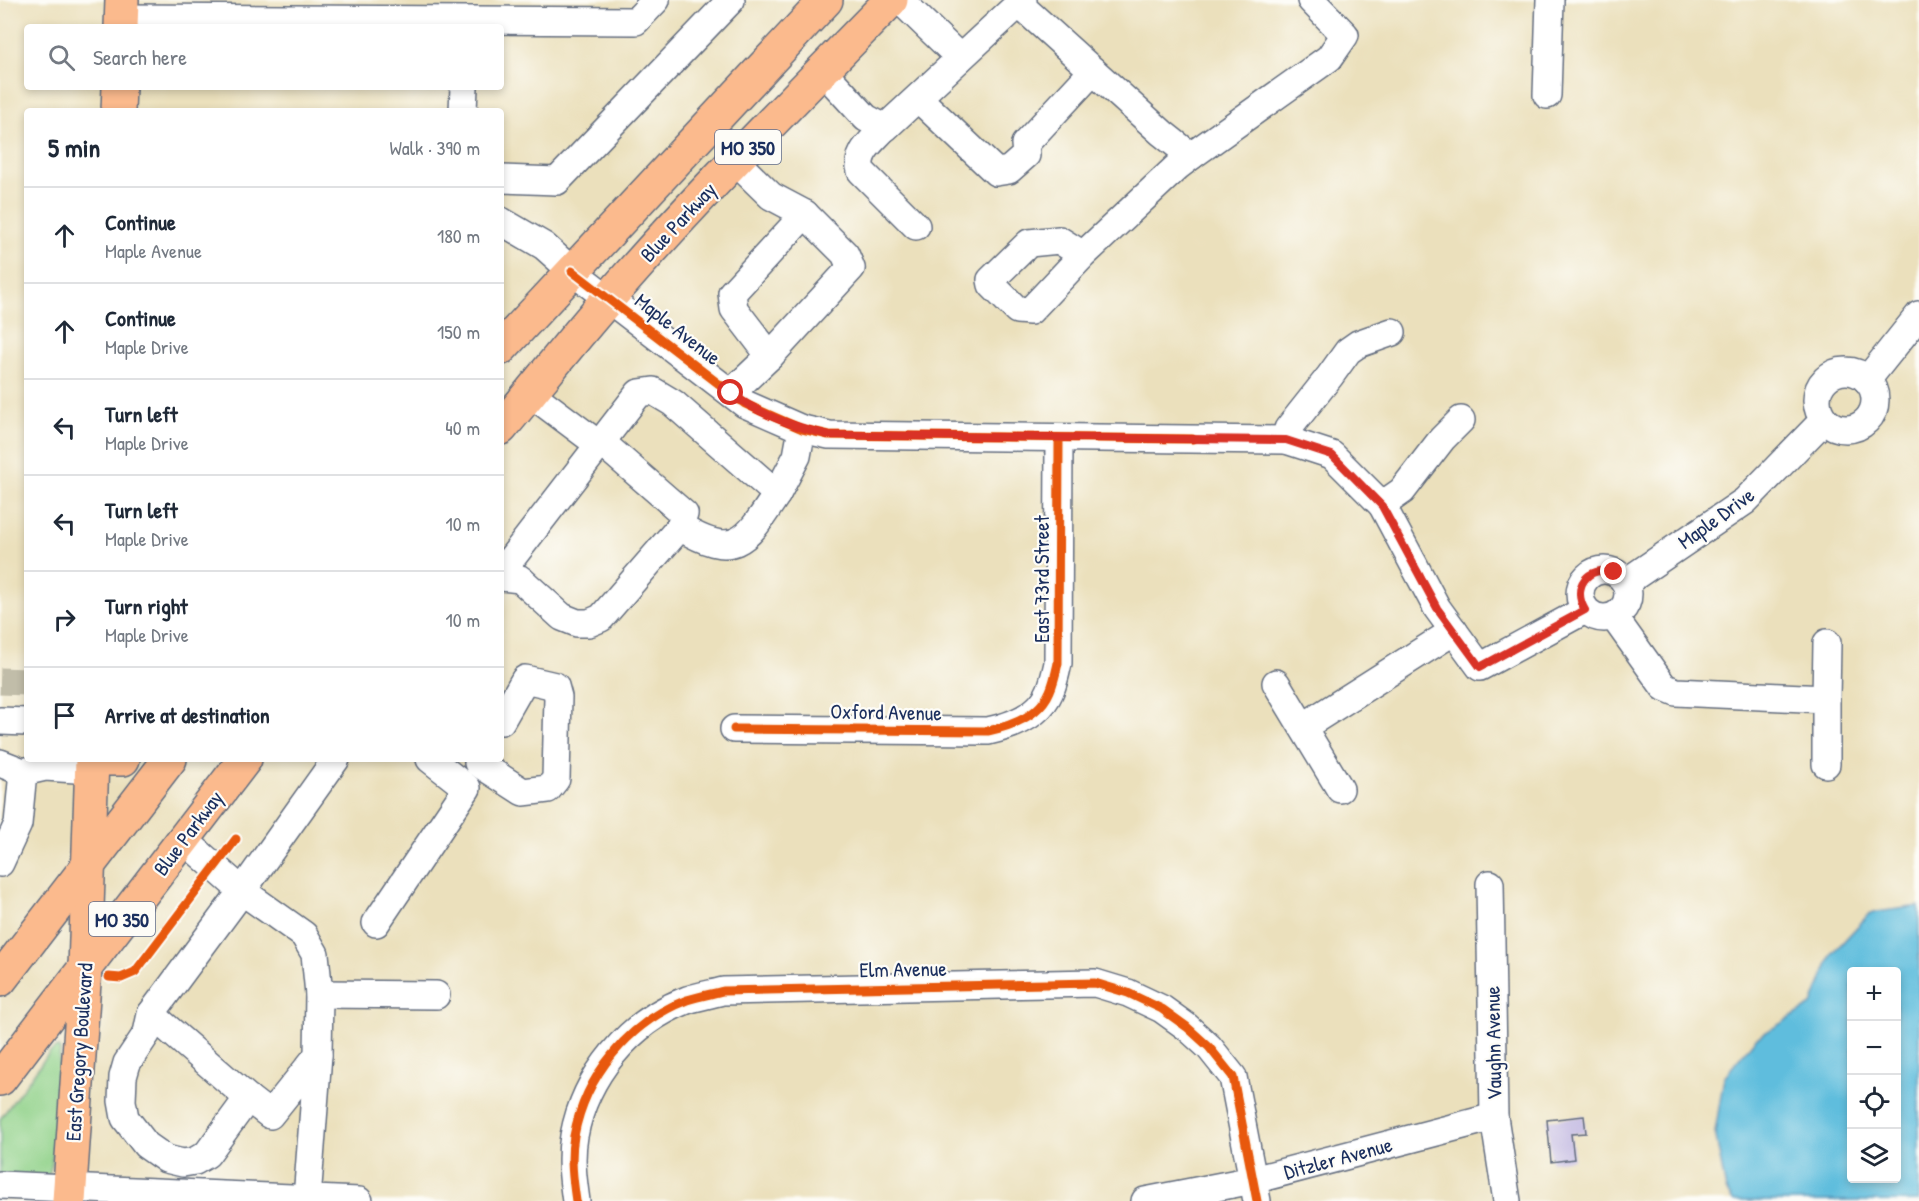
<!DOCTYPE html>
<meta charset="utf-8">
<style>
:root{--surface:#fff;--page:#f6f6f7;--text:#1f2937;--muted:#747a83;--line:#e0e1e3}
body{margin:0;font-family:"Patrick Hand",sans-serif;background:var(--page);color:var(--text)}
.controls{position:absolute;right:18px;bottom:18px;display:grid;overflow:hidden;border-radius:6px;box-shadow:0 3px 9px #0003}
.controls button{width:54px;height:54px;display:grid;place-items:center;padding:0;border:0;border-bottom:2px solid var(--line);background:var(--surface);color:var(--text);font:30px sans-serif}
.stop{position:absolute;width:18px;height:18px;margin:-14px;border:4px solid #d93025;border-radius:50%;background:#fff}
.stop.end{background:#d93025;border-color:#fff;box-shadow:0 2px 6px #0008}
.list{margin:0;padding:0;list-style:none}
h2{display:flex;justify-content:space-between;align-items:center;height:78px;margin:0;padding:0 24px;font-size:26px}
h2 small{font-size:20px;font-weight:400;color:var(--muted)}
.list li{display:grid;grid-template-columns:39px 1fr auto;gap:18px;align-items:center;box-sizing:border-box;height:96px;padding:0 24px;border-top:2px solid var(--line)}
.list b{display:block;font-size:22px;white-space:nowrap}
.list p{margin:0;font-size:20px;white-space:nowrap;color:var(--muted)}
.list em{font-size:20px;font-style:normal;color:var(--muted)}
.icon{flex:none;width:33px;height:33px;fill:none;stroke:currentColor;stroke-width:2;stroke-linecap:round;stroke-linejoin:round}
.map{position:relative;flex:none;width:1919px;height:1201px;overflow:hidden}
.search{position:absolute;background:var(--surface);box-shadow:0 3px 9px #0003;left:24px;top:24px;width:480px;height:66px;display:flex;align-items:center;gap:15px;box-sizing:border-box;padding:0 21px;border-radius:6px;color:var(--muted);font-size:22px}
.panel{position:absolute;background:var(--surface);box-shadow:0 3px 9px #0003;left:24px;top:108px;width:480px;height:654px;border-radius:6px}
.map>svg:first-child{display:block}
.green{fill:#90d189;stroke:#568074;stroke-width:1.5}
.water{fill:#5ebddd;stroke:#3c769e;stroke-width:1.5;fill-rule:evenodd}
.building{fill:#c0b6e1}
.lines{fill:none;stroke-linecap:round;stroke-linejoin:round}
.minor-tunnel{stroke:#c1bda9;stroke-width:27;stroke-dasharray:27 14;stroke-linecap:butt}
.minor-casing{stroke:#646d7f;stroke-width:30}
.major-casing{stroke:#646d7f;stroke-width:36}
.highway-casing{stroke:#646d7f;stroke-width:36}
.minor{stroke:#fff;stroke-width:27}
.major{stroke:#fbba8d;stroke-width:33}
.highway{stroke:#fbba8d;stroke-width:33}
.cycleway-casing{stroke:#fdfcf7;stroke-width:13}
.cycleway{stroke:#e8590c;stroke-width:9}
.route{stroke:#d93025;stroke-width:8}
.labels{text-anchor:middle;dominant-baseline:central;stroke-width:4.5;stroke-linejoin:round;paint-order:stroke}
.shield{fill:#fdfcf7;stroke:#5f6c8c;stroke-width:1.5}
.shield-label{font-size:20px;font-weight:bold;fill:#1b2f5e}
.street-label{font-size:21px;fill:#1b2f5e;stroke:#fdfcf7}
</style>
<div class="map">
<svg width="1919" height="1201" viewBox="0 0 1919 1201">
<rect width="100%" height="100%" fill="#fdfcf7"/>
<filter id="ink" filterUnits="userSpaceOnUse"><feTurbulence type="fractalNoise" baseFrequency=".0167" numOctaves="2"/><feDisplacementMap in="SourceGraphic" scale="12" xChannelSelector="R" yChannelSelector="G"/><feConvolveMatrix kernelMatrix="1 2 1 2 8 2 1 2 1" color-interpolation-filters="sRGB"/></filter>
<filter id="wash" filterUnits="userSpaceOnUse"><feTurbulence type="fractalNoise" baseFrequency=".008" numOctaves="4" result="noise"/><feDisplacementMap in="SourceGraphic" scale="24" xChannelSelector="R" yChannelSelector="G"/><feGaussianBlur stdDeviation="1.35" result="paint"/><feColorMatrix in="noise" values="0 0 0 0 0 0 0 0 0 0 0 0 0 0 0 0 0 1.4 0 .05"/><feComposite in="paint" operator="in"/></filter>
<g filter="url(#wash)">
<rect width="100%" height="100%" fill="#ebe0bc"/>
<!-- green -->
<path class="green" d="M 57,1047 L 60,1050 L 52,1164 L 49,1175 L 0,1180 L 0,1119 L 49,1053 Z"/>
<!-- water -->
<path class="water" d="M 1919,906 L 1919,1201 L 1733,1201 L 1726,1190 L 1715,1132 L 1724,1077 L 1756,1038 L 1812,1005 L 1831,955 L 1870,913 ZM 1852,972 L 1896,972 L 1896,1178 L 1852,1178 Z"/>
<g id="blocks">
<!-- building -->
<path class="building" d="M 1584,1116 L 1586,1133 L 1571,1134 L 1574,1159 L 1551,1162 L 1547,1120 Z"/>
</g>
</g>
<g filter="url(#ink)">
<use href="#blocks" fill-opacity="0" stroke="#646d7f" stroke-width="1.5"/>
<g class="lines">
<!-- minor-tunnel -->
<path class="minor-tunnel" d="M 0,681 L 27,682"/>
<defs>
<g id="minor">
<path d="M 900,0 L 960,58"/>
<path d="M 1019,4 L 1162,133 L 1191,156 L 1329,58 L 1345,35 L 1311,0"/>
<path d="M 121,18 L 636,21 L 656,0"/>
<path d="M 822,70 L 866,118 L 885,128 L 1023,0"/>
<path d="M 1547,95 L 1550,0"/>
<path d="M 918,98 L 996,172 L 1009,170 L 1026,155 L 1025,144 L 1093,71"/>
<path d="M 463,111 L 464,87"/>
<path d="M 884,128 C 873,141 855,153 861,171 L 916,226"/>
<path d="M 501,179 L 557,181 L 731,0"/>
<path d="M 501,221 L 544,246 L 572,271 L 745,404 L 802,429 L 829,435 L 1286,440 L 1332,455 L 1382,505 L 1437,608 L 1480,667 L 1585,610"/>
<path d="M 1083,255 L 1030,311 L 1017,310 L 992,285 L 991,280 L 1029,243 L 1059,240 L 1083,255 L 1178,166 L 1191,156"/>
<path d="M 770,356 L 851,268 L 845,254 L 805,214"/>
<circle cx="1846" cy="400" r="29"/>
<path d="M 1867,380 L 1919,315"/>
<path d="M 530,393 L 598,444"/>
<path d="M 731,393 L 770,356 L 734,309 L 732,293 L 805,214 L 771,196 L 735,161"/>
<path d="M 1286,440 L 1288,429 L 1330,376 L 1348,351 L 1358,344 L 1392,332"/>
<path d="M 600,441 L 684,514 L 680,527"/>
<path d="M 1382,505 L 1402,491 L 1442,439 L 1461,420"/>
<circle cx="1604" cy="594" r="24"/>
<path d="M 501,572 L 639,393 L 653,391 L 673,403 L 777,494 L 797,456 L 802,429"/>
<path d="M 501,577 L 520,579 L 562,617 L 577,623 L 589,623 L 601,618 L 680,527 C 736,561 746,541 777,494"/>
<path d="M 1626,582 L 1745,501 L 1824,420"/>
<path d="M 1614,617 L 1664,687 L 1676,692 L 1826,699 L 1826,764"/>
<path d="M 1276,683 L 1340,789"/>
<path d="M 1826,699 L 1827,643"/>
<path d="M 0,721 L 27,722"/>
<path d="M 1303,727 L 1454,631"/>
<path d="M 734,729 L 988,731 C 1012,726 1040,715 1050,691 C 1054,682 1056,672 1058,663 L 1059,439"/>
<path d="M 0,763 L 23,772"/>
<path d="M 478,763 L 523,792 L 548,789 L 556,779 L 558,697 L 555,686 L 525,679 L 501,721"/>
<path d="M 183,839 L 242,891 L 151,1014 L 147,1033 L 127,1063 L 123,1077 L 122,1101 L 125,1118 L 146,1145 L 166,1159 L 183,1163 L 195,1161 L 207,1154 L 248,1098 L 270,1115 L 318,1055 L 307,1199"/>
<path d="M 0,863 L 18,824 L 23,772 L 45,767 L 91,770"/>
<path d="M 1490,884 L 1494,1117 L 1507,1201"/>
<path d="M 376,923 L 467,788 L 430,759"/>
<path d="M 319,994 L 436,995"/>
<path d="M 151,1014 L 248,1098"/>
<path d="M 318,1055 L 319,994 L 315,954 L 304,935 L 242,891 L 336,759"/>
<path d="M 0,1185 L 359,1201"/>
<path d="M 576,1201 C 573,1180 570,1158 574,1136 C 585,1076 629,1022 687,1000 C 699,996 711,994 723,991 L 1095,983 L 1128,993 L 1162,1009 L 1187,1027 L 1209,1047 L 1233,1077 L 1257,1201"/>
<path d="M 1145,1201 L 1253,1180 L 1494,1117"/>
</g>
<g id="major">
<path d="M 121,27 L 122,0"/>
<path d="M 118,111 L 119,87"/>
<path d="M 69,1201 L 85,968 L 92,759"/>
</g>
<g id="highway">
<path d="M 501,348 L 826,0"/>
<path d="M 501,428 C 537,385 572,340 609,298 C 698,195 796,98 891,0"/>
<path d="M 103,759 L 123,759"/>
<path d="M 0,980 L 170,759"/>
<path d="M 0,1079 L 245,759"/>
</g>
</defs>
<!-- minor casing -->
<use href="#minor" class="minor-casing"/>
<!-- major casing -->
<use href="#major" class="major-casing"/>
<!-- highway casing -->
<use href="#highway" class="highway-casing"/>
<!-- minor -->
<use href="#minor" class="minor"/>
<!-- major -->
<use href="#major" class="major"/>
<!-- highway -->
<use href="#highway" class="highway"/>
<defs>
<g id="cycleway">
<path d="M 572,271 L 745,404 L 802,429 L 829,435 L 1192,439"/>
<path d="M 734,729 L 988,731 C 1012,726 1040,715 1050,691 C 1054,682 1056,672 1058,663 L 1059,439"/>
<path d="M 109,977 L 121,978 L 135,972 L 236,839"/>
<path d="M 576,1201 C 573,1180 570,1158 574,1136 C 585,1076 629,1022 687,1000 C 699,996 711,994 723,991 L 1095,983 L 1128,993 L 1162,1009 L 1187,1027 L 1209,1047 L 1233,1077 L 1257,1201"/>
</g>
</defs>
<!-- cycleway casing -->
<use href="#cycleway" class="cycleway-casing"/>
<!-- cycleway -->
<use href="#cycleway" class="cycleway"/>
</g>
</g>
<g class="lines" filter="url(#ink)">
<!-- route -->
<path class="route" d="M 731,393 C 759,415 795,427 829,435 L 1286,440 L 1332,455 L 1382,506 L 1437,608 L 1480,667 L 1585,610 C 1571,587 1588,565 1614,572"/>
</g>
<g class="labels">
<!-- shield labels -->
<g class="shield">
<rect x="715" y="130" width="66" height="34" rx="4.5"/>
<rect x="89" y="902" width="66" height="34" rx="4.5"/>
</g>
<g class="shield-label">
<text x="748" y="147">MO 350</text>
<text x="122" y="919">MO 350</text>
</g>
<!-- street labels -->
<g class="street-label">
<text transform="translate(678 222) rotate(-47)">Blue Parkway</text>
<text transform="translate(678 329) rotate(38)">Maple Avenue</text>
<text transform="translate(1716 518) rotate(-36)">Maple Drive</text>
<text transform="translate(1041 579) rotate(-90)">East 73rd Street</text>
<text transform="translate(886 712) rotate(1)">Oxford Avenue</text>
<text transform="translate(188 833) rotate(-53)">Blue Parkway</text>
<text transform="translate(903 969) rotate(-1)">Elm Avenue</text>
<text transform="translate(1493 1043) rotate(-91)">Vaughn Avenue</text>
<text transform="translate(79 1052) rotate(-86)">East Gregory Boulevard</text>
<text transform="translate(1338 1158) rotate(-15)">Ditzler Avenue</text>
</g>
</g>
</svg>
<div class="controls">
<button>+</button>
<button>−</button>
<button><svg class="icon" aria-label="locate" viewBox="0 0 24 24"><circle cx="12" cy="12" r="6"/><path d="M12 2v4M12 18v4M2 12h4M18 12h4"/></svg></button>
<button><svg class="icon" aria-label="layers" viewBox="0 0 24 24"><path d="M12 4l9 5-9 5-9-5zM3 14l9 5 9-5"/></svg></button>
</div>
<div class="stop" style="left:731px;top:393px"></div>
<div class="stop end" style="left:1614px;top:572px"></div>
<div class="search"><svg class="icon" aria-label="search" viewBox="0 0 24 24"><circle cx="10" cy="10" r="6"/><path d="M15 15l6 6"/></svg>Search here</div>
<section class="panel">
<h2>5 min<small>Walk · 390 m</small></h2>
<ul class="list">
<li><svg class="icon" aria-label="ahead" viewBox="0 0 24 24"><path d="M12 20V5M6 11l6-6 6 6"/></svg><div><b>Continue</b><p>Maple Avenue</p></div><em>180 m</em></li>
<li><svg class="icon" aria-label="ahead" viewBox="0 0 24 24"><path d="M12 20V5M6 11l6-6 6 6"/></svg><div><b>Continue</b><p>Maple Drive</p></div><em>150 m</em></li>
<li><svg class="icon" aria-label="left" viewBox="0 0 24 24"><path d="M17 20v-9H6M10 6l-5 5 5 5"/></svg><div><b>Turn left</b><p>Maple Drive</p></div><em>40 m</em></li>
<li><svg class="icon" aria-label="left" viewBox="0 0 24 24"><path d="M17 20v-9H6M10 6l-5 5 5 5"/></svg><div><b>Turn left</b><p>Maple Drive</p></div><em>10 m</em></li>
<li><svg class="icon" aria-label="right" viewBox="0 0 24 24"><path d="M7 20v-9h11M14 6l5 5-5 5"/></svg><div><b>Turn right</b><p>Maple Drive</p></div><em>10 m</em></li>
<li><svg class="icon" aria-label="arrive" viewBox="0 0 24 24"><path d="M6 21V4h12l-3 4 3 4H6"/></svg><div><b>Arrive at destination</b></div></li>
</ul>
</section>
</div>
